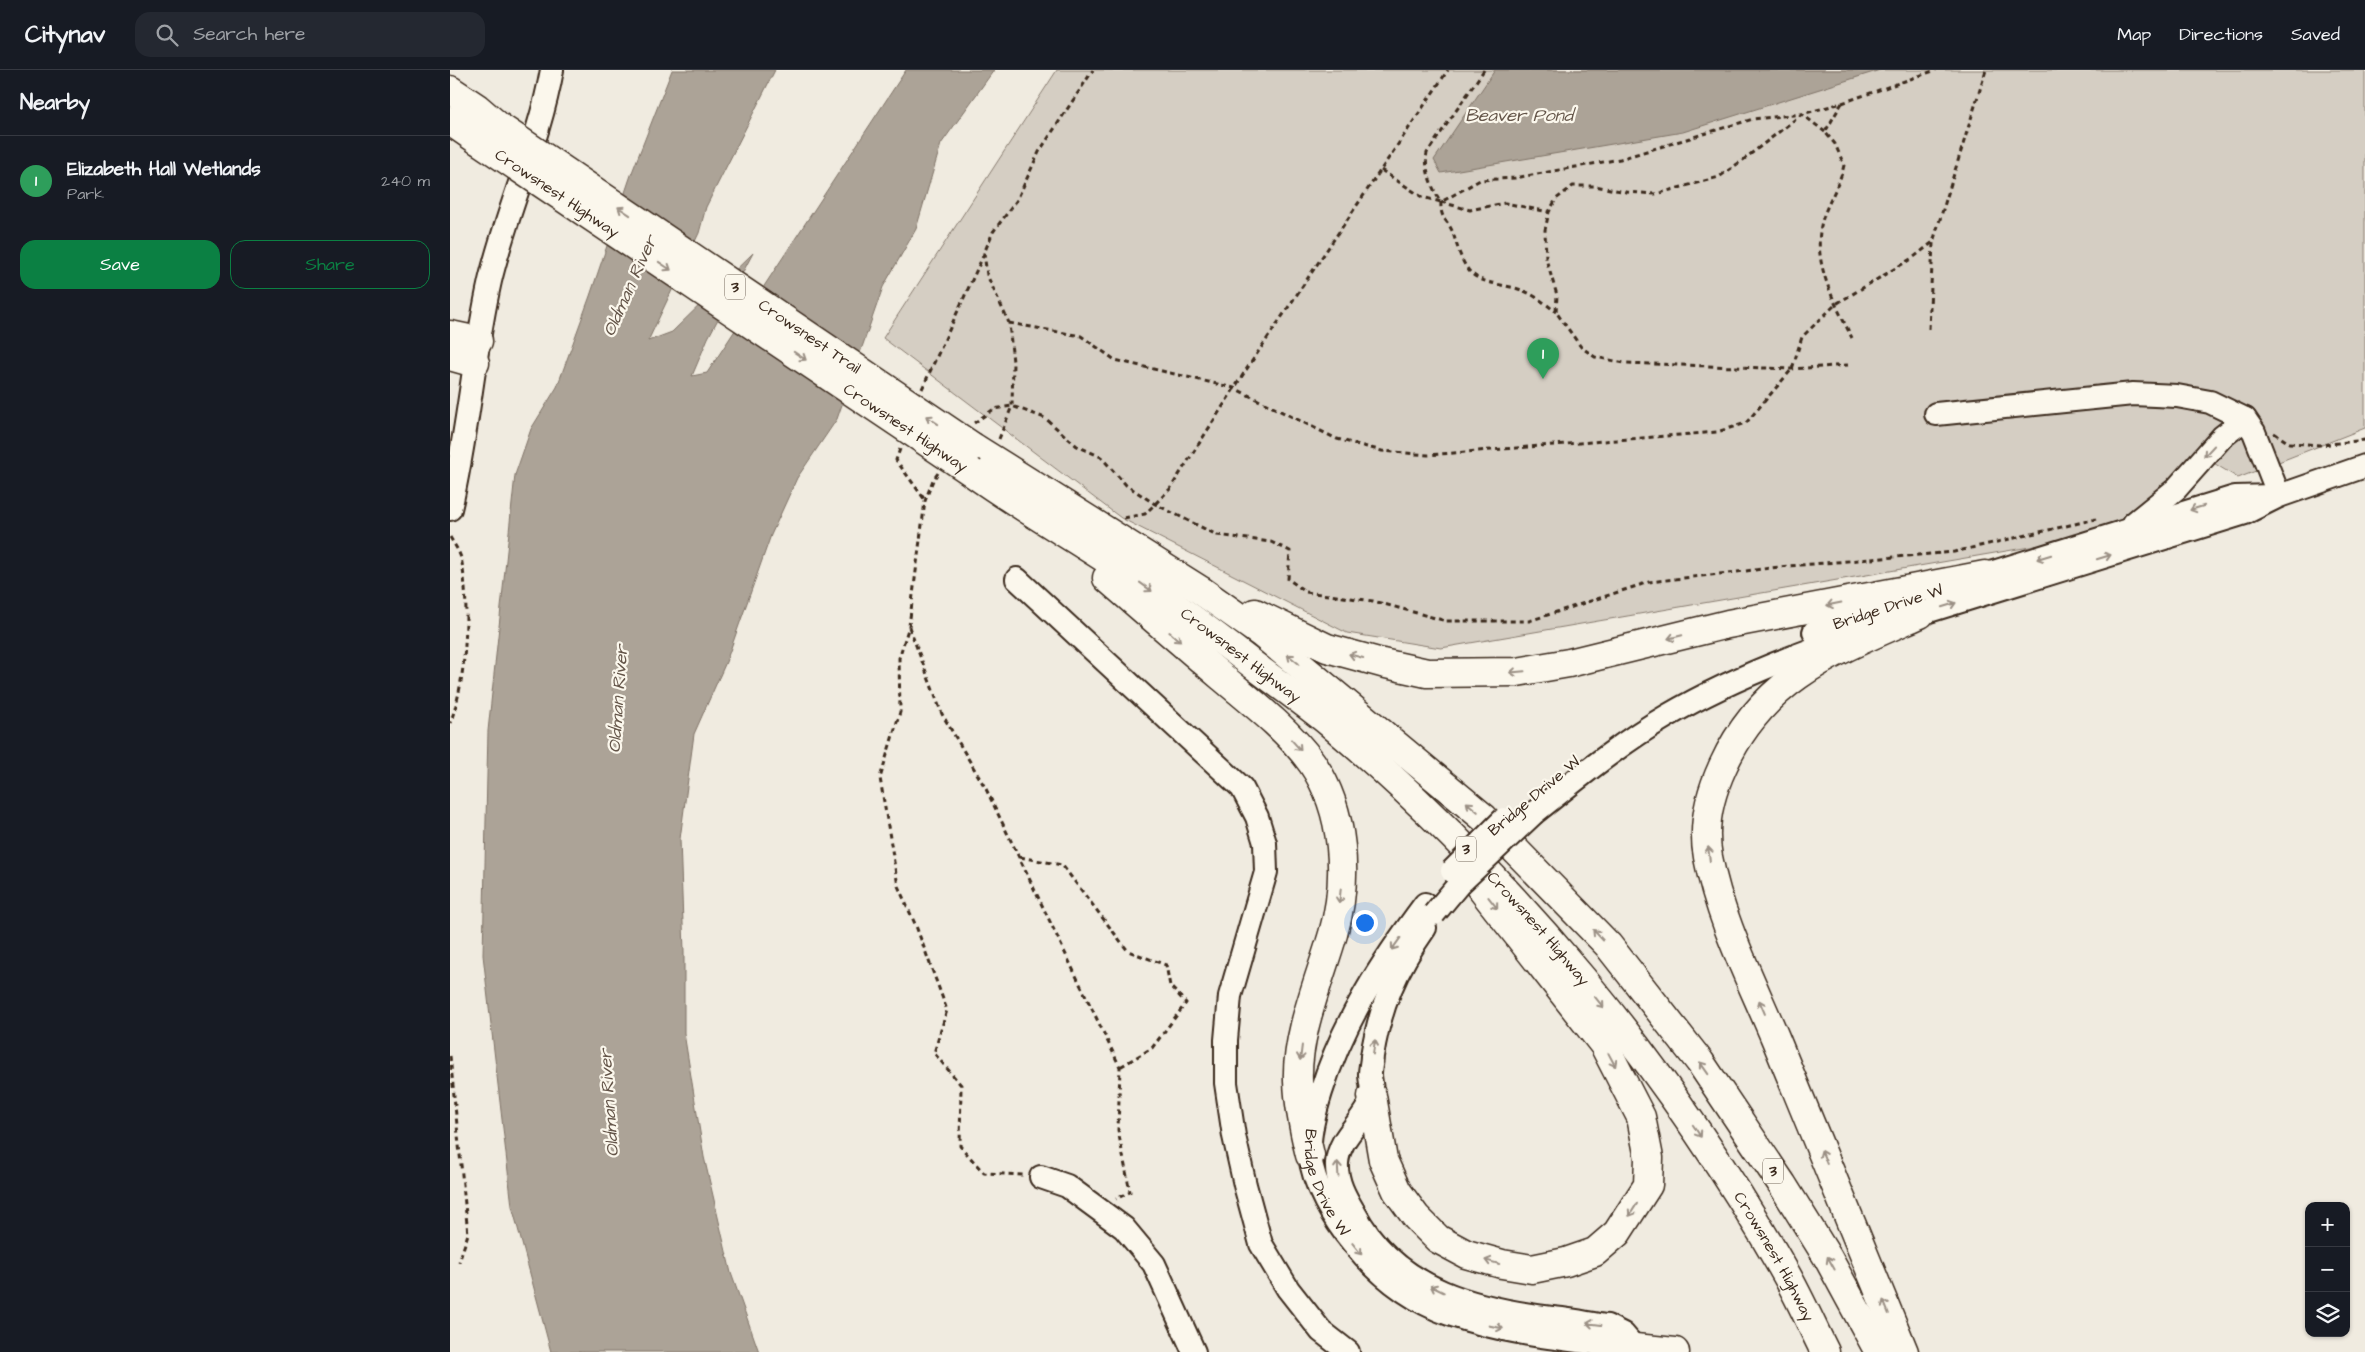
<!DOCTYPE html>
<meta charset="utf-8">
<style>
:root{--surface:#171b24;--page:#242831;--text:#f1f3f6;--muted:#9ea1a6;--line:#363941;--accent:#0b8043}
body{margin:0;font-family:"Architects Daughter",sans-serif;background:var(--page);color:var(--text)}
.controls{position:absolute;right:15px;bottom:15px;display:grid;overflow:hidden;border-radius:10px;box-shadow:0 1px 4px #0004}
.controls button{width:45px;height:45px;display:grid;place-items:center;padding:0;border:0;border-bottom:1px solid var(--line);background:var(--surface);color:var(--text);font:25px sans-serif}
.you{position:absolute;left:914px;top:852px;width:18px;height:18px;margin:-12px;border:4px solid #fff;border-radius:50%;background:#1a73e8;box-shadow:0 0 0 8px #1a73e833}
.badge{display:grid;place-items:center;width:32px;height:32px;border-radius:50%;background:var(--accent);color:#fff;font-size:16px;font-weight:700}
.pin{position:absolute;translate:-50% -41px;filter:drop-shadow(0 1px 2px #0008)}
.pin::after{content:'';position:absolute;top:26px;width:18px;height:15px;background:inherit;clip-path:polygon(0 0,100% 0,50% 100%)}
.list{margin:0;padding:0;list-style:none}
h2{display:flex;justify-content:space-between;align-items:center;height:65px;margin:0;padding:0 20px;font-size:21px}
h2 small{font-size:16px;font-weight:400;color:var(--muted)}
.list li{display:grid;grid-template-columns:32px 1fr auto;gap:15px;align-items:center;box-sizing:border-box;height:90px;padding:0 20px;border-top:1px solid var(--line)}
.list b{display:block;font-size:19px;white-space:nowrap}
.list p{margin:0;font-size:16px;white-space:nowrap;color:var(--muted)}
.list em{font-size:16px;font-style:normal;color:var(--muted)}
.actions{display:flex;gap:10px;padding:15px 20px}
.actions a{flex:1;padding:11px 0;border:1px solid var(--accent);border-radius:15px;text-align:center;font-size:18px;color:var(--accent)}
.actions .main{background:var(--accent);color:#fff}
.icon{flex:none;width:28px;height:28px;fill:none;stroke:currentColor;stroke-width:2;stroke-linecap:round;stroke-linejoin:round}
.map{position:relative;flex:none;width:1915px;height:1282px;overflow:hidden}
header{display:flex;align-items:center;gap:30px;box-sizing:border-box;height:70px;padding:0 25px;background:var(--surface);border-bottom:1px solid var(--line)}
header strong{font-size:24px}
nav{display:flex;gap:28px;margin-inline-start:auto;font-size:18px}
.search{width:350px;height:45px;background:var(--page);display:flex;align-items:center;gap:12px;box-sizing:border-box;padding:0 18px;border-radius:15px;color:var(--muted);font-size:19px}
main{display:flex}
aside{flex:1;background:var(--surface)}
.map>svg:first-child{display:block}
.green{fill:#d5cec3;stroke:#887c70}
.water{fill:#aca397;stroke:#7f7367}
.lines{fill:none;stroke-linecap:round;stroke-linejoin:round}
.minor-casing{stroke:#3b2a1e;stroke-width:26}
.highway-casing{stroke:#3b2a1e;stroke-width:31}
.path{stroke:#3b2a1e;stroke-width:3;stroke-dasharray:5 4;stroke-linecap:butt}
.minor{stroke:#fbf7ec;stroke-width:22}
.highway{stroke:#fbf7ec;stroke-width:28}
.minor-bridge-casing{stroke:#3b2a1e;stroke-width:26;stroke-linecap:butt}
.highway-bridge-casing{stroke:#3b2a1e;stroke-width:31;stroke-linecap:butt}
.minor-bridge{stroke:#fbf7ec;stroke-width:22}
.highway-bridge{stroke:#fbf7ec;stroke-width:28}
.oneway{stroke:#9b9085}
.labels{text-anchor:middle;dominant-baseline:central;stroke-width:4.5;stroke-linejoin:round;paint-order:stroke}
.shield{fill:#fbf7ec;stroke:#75685c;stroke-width:1}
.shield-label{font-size:15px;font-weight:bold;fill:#3b2a1e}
.street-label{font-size:16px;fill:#3b2a1e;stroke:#fbf7ec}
.water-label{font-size:18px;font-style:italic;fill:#635448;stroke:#fbf7ec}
</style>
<header>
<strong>Citynav</strong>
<div class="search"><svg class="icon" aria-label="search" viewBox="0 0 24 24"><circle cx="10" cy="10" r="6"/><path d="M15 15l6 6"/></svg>Search here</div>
<nav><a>Map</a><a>Directions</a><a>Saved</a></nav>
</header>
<main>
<aside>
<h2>Nearby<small></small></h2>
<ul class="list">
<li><span class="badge" style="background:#2e9e5b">1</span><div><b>Elizabeth Hall Wetlands</b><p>Park</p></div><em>240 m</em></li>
</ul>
<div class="actions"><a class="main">Save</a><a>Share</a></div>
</aside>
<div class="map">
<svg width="1915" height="1282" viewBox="0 0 1915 1282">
<rect width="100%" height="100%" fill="#f0ebe0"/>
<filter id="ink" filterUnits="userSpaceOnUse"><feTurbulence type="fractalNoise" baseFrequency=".02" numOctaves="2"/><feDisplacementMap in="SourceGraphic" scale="10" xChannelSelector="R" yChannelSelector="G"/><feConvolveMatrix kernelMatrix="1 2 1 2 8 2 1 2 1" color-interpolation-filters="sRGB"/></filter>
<g filter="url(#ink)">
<!-- green -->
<path class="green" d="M 607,0 L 1915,0 L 1915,358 L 1788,408 L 1749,384 L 1673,461 L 991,578 L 897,563 L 671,448 L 433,268 Z"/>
<!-- water -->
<g class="water">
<path d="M 222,0 L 325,0 L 256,137 L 249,163 L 198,271 L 222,262 L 303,183 L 258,268 L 242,306 L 257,303 L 456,0 L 544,0 L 491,74 L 466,159 L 433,217 L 387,349 L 347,408 L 321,465 L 276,592 L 244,664 L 230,769 L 234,881 L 234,963 L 254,1087 L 281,1203 L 309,1282 L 101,1282 L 62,1136 L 33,885 L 38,661 L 65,405 L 81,359 L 107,317 L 140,226 L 181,105 Z"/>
<path d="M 1045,0 L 1430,0 L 1233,62 L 991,103 L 984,90 Z"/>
</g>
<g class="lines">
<defs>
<g id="minor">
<path d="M 1486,344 L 1683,324 L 1727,326 L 1760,332 L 1795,349 L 1804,362 L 1829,426"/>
<path d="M 0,439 C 18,364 23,286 40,211 C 57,139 89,72 102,0"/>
<path d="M 1684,453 L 1726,419 L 1772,367 L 1795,349"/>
<path d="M 567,509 L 792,718 L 807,747 L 815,773 L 816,802 L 780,926 L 776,970 L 776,1013 L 784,1066 L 795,1115 L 811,1174 L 838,1219 L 871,1261 L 898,1282"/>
<path d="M 1518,510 L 1785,427 L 1823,426"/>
<path d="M 1453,549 L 1795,443 L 1829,426 L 1915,396"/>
<path d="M 1364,562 L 1464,528"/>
<path d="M 1084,743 C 1127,709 1169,674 1217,646 C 1273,613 1333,589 1395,568"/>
<path id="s1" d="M 975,834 C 931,893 893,952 871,1022 C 865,1041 858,1065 860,1085 C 863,1115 884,1150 903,1173 C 928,1204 960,1230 999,1244 C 1058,1265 1122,1270 1185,1278"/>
<path d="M 975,858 C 946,899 930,936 922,986 C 922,992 920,998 920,1004 C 920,1011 923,1020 922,1027 C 915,1052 889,1065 887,1093 C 886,1111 895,1127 904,1142 C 946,1222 1030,1240 1112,1249 C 1128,1251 1142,1254 1157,1256 L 1173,1264 L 1185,1278"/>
<path d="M 591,1107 L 617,1116 L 674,1158 L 704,1194 L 744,1282"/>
</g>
<g id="highway">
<path d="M 0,20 L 27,38 L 48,56"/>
<path d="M 0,51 L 29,71"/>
<path d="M 0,265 L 28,271"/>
<path d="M 0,286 L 25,293"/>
<path d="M 523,377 L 750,520 L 811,563 L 1034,748 L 1158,875 L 1250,992 L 1332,1114 L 1378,1188 L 1429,1282"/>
<path id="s2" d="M 523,403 C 571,437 621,466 670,498 C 717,529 762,563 806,597 C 831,616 857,634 881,654 C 1063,808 1218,996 1336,1204 C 1350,1229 1362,1256 1375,1282"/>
<path d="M 657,508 C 695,541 733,574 772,607 C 802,632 839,661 862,693 C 895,741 899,809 883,864 C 870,909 846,964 848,1011 C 849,1036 854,1061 860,1085"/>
<path d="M 805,543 L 877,578 L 932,593 L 977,603 L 1067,602 L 1119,593 L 1278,554 L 1535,505"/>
<path d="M 922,1026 L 933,1090 L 947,1121 L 966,1147 L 988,1169 L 1016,1184 L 1052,1194 L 1082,1199 L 1116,1192 L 1145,1182 L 1167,1163 L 1198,1115 L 1199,1088 L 1191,1047 L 1154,975 L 1030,817"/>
<path d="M 1185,1278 L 1225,1282"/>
<path d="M 1454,1282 C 1412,1178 1369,1074 1326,970 C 1301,910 1270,851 1258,787 C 1252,756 1260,724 1273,696 C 1313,607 1386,581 1470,544"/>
</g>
</defs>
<!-- minor casing -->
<use href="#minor" class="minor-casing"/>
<!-- highway casing -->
<use href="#highway" class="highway-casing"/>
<!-- path -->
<g class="path">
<path d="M 1034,0 L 977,83 C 974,98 982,119 991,132 L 1020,140 L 1055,133 L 1099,142"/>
<path d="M 1392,33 L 1486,0"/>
<path d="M 931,100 L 972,127 L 991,132 L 1030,110 L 1065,108 L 1170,89 L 1303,49 L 1352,44 L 1375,62"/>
<path d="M 991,132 C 990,150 997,148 1003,163 C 1007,175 1011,192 1020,202 C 1032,215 1057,214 1074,221 C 1086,226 1096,234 1106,242"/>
<path d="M 559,253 L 631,266 L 665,290 L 784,318 L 887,369 L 932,381 L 978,385 L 1267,362 L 1296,353 L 1342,299 L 1352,267 L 1386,234 L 1464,187 L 1483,172 L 1536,0"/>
<path d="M 1479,259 L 1483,173"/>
<path d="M 1398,295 L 1342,299 L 1175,293 L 1145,287 L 1131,277 L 1106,242 L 1107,225 L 1096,189 L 1095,160 L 1099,142 L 1106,129 L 1123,116 L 1145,116 L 1176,122 L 1206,124 L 1269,107 L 1293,90 L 1352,44 L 1392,33 L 1375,62 L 1385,74 L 1394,95 C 1390,114 1379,130 1373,148 C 1360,190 1384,231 1402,268"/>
<path d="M 472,319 L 534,184"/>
<path d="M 524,353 L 544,339 L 562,336 L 595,348 L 627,376 L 651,387 L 676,415 L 705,434 L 767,465 L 821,472 L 840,481 L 838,509 L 856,522 L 923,531 L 996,551 L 1079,551 L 1199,512 L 1339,496 L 1504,482 L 1646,449"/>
<path d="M 1824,363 L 1839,373 L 1871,375 L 1915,370"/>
<path d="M 549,369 L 562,336 L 563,292 L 559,253 L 537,205 L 534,183 L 543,162 L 567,130 L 589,82 L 643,0"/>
<path d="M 450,379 L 446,390 L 475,430"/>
<path d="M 488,403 L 483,410 L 475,431 L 459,556 L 449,588 L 450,642 L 430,708 L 448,816 L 466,856 L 497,940 L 484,983 L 511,1015 L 510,1076 L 534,1103 L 574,1105"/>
<path d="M 674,448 L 695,444 L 720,419 L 796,300 L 998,0"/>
<path d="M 0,467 C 4,474 9,481 11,488 C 20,531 17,612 0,653"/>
<path d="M 459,557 L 492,644 L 536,719 L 670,997 L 668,1060 L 680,1122 L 666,1129"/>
<path d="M 570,787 L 612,795 L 678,881 L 716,895 L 720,916 L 736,933 L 702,978 L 670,997"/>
<path d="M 0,986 L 18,1164 L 9,1192"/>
</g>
<!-- minor -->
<use href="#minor" class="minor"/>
<!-- highway -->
<use href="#highway" class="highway"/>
<defs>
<g id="minor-bridge">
<path d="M 1002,801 L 1054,749"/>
<path d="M 984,844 L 1009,814 L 1084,743"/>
</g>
<g id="highway-bridge">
<path id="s3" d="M 48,56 L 523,377"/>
<path id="s4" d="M 29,71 L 523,403"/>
</g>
</defs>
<!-- minor-bridge casing -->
<use href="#minor-bridge" class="minor-bridge-casing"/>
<!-- highway-bridge casing -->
<use href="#highway-bridge" class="highway-bridge-casing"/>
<!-- minor-bridge -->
<use href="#minor-bridge" class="minor-bridge"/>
<!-- highway-bridge -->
<use href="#highway-bridge" class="highway-bridge"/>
</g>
<!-- one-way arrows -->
<defs><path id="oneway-shaft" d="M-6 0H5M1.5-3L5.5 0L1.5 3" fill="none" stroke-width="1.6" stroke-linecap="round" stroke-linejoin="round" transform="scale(1.25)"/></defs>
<g class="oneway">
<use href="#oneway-shaft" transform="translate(174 141) rotate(-146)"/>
<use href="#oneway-shaft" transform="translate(215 196) rotate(34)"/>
<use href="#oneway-shaft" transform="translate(350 286) rotate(34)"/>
<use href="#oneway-shaft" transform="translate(482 350) rotate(-146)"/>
<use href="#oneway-shaft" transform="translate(1759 381) rotate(133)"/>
<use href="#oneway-shaft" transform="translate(1747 438) rotate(163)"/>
<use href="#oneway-shaft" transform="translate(1594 487) rotate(163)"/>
<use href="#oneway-shaft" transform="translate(1654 487) rotate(-17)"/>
<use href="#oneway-shaft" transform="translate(696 517) rotate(36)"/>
<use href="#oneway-shaft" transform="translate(1384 534) rotate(169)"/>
<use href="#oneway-shaft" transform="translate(1499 535) rotate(-17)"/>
<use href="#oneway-shaft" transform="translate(725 567) rotate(41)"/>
<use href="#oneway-shaft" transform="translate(1225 567) rotate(166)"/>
<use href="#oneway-shaft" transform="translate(906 586) rotate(-165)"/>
<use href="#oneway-shaft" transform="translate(843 589) rotate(-141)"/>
<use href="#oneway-shaft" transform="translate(1067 602) rotate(175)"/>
<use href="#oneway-shaft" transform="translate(846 675) rotate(48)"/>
<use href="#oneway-shaft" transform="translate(1022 737) rotate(-140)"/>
<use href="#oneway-shaft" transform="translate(1259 784) rotate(-97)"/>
<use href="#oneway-shaft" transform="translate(890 826) rotate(96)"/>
<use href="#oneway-shaft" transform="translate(1043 833) rotate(52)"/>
<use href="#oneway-shaft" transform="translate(1148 865) rotate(-133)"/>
<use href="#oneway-shaft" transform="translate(946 874) rotate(126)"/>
<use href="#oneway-shaft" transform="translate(1149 932) rotate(51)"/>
<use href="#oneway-shaft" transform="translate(1312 937) rotate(-113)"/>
<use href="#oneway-shaft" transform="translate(924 977) rotate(-82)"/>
<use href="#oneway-shaft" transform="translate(851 983) rotate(97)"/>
<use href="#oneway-shaft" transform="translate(1162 990) rotate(62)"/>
<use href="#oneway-shaft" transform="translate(1254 998) rotate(-125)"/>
<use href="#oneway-shaft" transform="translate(1247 1061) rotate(56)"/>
<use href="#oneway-shaft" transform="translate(1374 1087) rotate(-112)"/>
<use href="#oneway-shaft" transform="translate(888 1099) rotate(-93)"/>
<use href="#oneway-shaft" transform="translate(1183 1140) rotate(122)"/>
<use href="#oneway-shaft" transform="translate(907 1179) rotate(51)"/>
<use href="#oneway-shaft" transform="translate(1042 1192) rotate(-165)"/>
<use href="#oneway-shaft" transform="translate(1381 1193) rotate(-119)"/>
<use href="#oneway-shaft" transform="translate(987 1219) rotate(-154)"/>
<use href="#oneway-shaft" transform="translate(1436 1237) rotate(-112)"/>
<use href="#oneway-shaft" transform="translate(1144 1254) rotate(-173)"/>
<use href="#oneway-shaft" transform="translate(1046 1257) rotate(12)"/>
</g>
</g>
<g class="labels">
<!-- shield labels -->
<g class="shield">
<rect x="275" y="204.5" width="20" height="25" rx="4"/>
<rect x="1006" y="766.5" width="20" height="25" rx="4"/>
<rect x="1313" y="1088.5" width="20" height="25" rx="4"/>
</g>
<g class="shield-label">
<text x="285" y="217">3</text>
<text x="1016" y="779">3</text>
<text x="1323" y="1101">3</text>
</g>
<!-- street labels -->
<g class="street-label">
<text stroke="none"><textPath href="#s4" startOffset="94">Crowsnest Highway</textPath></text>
<text stroke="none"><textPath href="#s3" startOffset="376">Crowsnest Trail</textPath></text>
<text stroke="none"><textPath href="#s4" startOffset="514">Crowsnest Highway</textPath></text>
<text transform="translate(1438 537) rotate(-18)">Bridge Drive W</text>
<text stroke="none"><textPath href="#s2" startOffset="324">Crowsnest Highway</textPath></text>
<text transform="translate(1084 726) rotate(-40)">Bridge Drive W</text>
<text stroke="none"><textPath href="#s2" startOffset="729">Crowsnest Highway</textPath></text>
<text stroke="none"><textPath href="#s1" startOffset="311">Bridge Drive W</textPath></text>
<text stroke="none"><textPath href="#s2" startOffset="1134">Crowsnest Highway</textPath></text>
</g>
<!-- water labels -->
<g class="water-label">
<text x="1069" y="45">Beaver Pond</text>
<text transform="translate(180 216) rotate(-66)">Oldman River</text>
<text transform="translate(168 629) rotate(-86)">Oldman River</text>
<text transform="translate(159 1033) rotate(-94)">Oldman River</text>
</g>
</g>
</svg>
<div class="controls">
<button>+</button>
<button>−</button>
<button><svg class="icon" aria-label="layers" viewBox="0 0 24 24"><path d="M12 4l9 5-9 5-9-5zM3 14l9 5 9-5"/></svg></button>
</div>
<div class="you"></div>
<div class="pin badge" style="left:1093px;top:309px;background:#2e9e5b">1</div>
</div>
</main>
